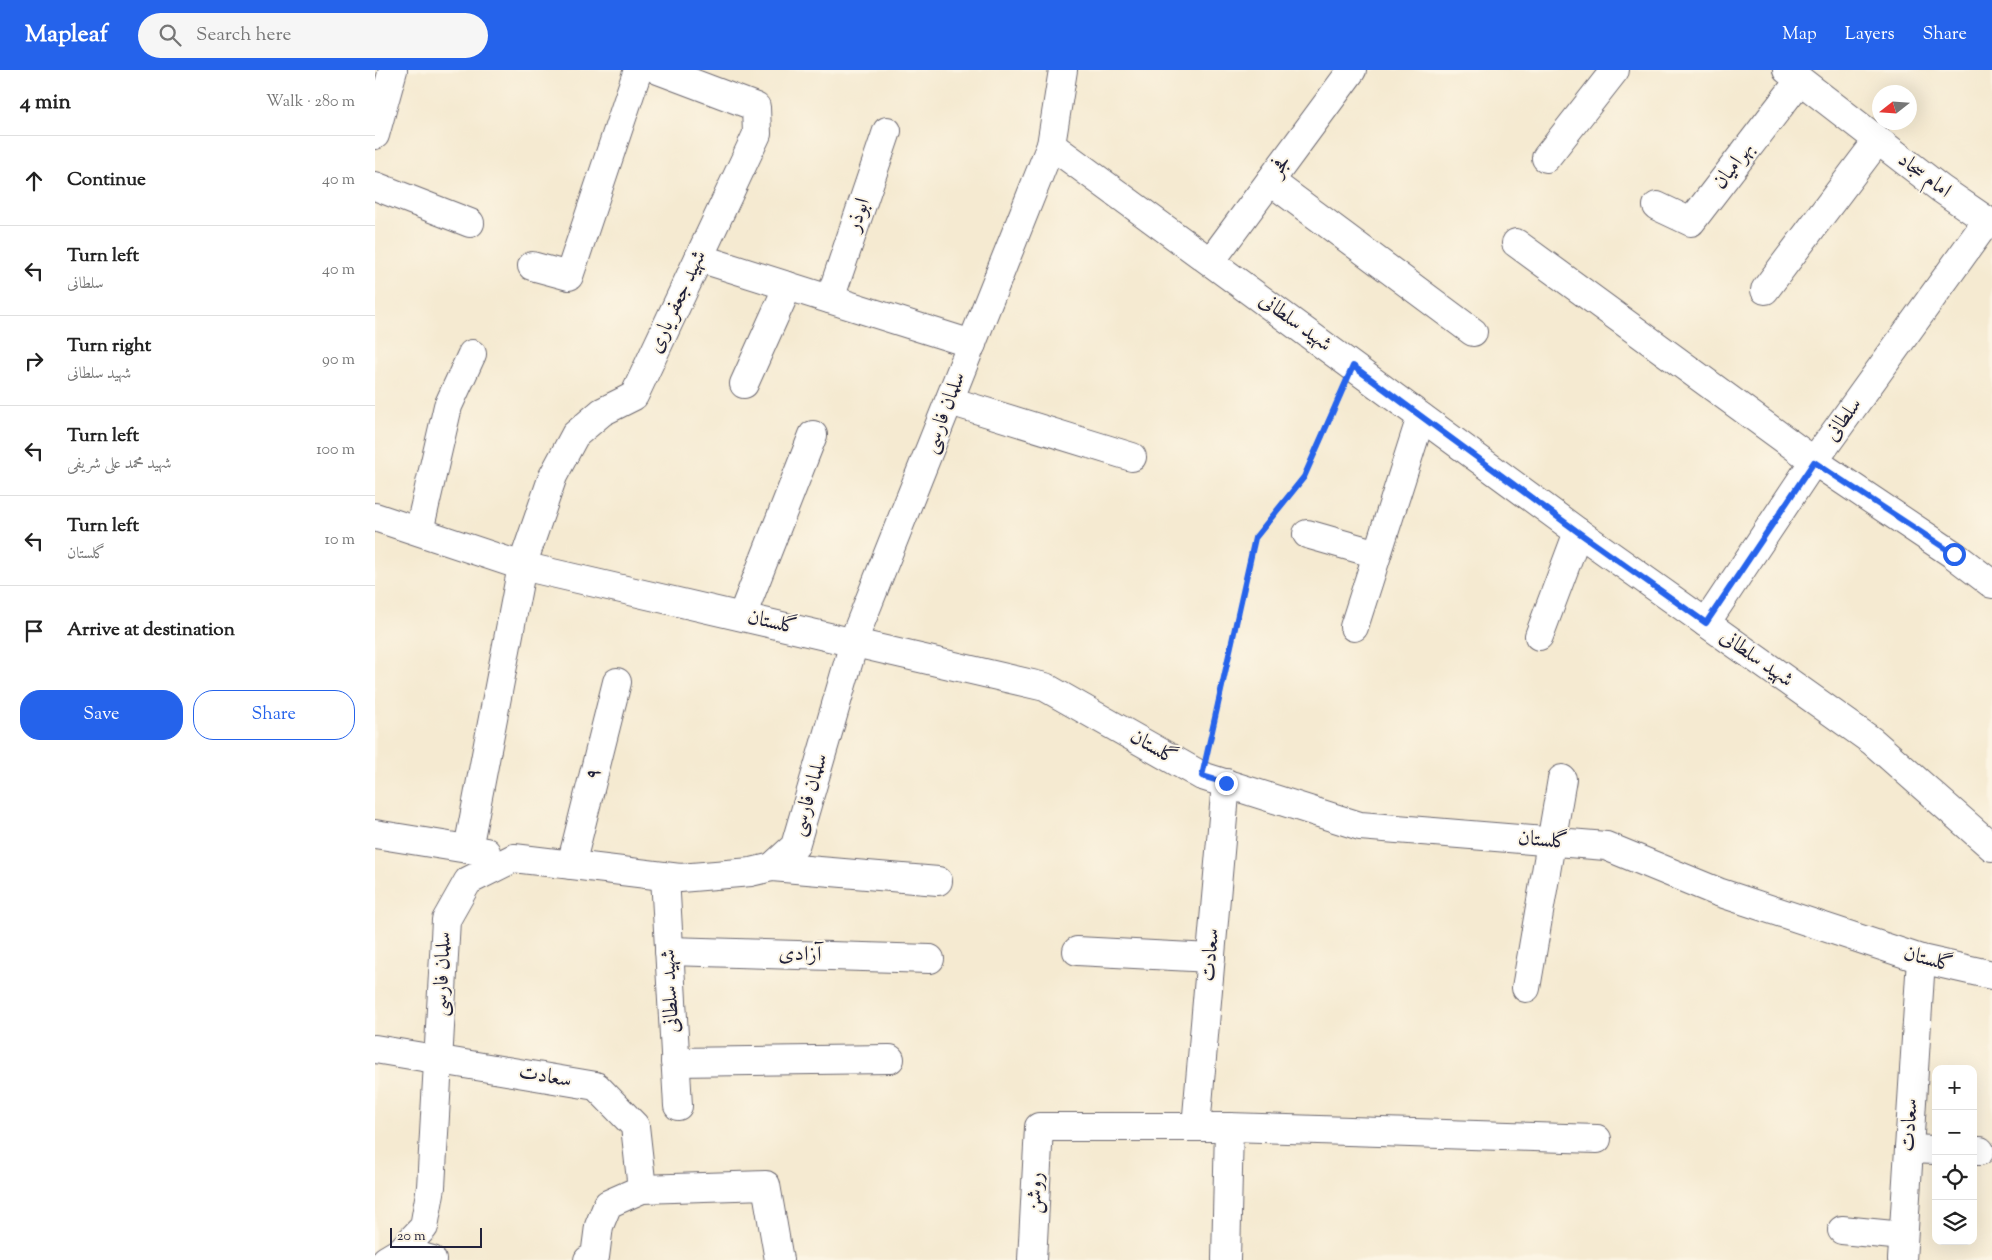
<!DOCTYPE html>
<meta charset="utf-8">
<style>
:root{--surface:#fff;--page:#f6f6f6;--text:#222;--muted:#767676;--line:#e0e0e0;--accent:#2563eb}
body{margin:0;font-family:"Sorts Mill Goudy",Amiri,serif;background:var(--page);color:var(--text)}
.controls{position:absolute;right:15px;bottom:15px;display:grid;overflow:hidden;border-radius:10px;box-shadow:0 5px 20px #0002}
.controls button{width:45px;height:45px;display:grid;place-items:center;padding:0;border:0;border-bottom:1px solid var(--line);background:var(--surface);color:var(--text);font:25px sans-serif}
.compass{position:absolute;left:1497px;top:15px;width:45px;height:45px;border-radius:50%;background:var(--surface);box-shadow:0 5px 20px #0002;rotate:253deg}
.scale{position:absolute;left:15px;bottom:12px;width:92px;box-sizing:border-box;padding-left:5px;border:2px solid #22223b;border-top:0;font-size:14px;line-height:18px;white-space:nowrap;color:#22223b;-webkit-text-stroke:4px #fcf5e5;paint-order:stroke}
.stop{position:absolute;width:15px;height:15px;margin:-11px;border:4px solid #2563eb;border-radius:50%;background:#fff}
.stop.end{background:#2563eb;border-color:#fff;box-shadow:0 1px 5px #0008}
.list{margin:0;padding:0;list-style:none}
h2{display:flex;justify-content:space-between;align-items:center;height:65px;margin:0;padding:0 20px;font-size:21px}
h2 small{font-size:16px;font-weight:400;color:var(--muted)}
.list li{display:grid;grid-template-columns:32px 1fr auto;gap:15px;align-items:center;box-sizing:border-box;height:90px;padding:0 20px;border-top:1px solid var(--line)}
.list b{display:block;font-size:19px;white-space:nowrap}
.list p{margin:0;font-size:16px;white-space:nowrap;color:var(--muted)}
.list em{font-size:16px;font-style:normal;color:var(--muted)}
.actions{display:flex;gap:10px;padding:15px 20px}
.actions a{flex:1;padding:11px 0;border:1px solid var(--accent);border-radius:20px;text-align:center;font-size:18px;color:var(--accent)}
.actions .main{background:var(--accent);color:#fff}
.icon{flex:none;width:28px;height:28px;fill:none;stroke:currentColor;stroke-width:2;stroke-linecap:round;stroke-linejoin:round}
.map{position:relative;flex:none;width:1617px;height:1190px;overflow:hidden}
header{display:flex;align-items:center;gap:30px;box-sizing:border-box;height:70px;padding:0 25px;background:var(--accent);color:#fff}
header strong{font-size:24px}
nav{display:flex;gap:28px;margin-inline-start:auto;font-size:18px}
.search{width:350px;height:45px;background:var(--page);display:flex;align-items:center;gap:12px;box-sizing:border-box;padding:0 18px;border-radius:28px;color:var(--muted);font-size:19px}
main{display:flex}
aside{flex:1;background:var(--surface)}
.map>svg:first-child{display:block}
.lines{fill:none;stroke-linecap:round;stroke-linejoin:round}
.minor-casing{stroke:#6c6870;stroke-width:30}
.tertiary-casing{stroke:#6c6870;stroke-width:30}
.path{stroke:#6c6870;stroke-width:3;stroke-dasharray:1 4;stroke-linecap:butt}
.minor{stroke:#fff;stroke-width:28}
.tertiary{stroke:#fff;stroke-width:28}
.route{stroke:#2563eb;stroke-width:6}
.labels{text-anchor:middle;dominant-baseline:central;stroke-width:4;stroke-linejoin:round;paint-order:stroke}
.street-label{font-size:21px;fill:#22223b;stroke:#fcf5e5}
</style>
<header>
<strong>Mapleaf</strong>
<div class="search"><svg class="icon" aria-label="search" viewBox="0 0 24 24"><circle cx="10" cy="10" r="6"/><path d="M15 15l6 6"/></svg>Search here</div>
<nav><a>Map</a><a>Layers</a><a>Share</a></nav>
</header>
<main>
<aside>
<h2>4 min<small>Walk · 280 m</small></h2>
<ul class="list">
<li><svg class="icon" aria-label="ahead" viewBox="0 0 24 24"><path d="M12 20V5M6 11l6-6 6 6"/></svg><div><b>Continue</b></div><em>40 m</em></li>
<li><svg class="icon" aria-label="left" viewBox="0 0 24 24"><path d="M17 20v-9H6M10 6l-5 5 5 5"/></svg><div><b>Turn left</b><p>سلطانی</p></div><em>40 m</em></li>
<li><svg class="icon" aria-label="right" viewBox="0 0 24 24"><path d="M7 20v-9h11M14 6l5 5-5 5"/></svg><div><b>Turn right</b><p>شهید سلطانی</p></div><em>90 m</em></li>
<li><svg class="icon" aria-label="left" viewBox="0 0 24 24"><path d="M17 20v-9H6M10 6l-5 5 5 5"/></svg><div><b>Turn left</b><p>شهید محمد علی شریفی</p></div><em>100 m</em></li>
<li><svg class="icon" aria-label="left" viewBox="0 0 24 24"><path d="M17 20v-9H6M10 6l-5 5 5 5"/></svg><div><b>Turn left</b><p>گلستان</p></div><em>10 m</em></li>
<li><svg class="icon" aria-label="arrive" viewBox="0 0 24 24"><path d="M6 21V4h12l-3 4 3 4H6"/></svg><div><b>Arrive at destination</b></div></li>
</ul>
<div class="actions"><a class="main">Save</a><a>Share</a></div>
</aside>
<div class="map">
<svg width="1617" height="1190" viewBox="0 0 1617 1190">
<rect width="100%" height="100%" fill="#fcf5e5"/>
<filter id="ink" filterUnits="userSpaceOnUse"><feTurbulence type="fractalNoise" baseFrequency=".02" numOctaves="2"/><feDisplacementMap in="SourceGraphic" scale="10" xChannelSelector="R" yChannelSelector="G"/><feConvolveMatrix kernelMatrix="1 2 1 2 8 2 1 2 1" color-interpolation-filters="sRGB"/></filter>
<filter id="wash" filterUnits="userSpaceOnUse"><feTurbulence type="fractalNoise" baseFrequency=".0096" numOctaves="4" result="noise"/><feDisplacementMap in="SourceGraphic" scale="20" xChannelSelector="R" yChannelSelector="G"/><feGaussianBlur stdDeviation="1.12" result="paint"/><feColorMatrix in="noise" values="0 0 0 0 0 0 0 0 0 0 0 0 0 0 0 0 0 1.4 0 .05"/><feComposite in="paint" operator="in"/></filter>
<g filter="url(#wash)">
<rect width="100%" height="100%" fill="#f5ead1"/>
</g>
<g filter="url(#ink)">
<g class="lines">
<defs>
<g id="minor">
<path d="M 0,65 L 18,0"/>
<path d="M 676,75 L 1203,462 L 1497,671 L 1617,777"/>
<path d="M 1171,88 L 1240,0"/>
<path d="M 895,111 L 1098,262"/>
<path d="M 0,116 L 95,153"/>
<path d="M 1282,136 L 1316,152 L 1425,10"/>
<path d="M 1141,173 L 1439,391 L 1579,485 L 1617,514"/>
<path d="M 324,188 L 597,274"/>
<path d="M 836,191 L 977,0"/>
<path d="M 157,196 L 194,206 L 263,0"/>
<path d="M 1390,220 L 1503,70"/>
<path d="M 455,229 L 512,61"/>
<path d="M 369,314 L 413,216"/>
<path d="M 575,331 L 757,387"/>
<path d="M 0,447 L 147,496 L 670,617 L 827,706 L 985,756 L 1231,776 L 1343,822 L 1546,889 L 1617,905"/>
<path d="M 44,461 L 73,336 L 97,284"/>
<path d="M 932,464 L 1002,484"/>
<path d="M 367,546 L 438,365"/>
<path d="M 1331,553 L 1439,391 L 1612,151"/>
<path d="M 979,557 L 1046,347"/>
<path d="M 1164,566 L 1203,462"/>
<path d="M 0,764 L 111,782"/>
<path d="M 93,779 L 147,496 L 178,406 L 200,365 L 227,342 L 259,326 L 382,64 L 381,37 L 283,0"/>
<path d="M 196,795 L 242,612"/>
<path d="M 397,797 L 563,811"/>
<path d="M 290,807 L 303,1036"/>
<path d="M 294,881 L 555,889"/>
<path d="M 702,881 L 836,888"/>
<path d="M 1151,918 L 1187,709"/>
<path d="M 0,979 L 221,1016 L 260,1056 L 267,1119"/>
<path d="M 300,992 L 515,989"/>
<path d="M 821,1057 L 851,713"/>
<path d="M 1534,1079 L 1561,1080"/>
<path d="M 1598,1081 L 1605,1081"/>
<path d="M 1467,1160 L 1528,1166"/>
<path d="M 26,1181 L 57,1190"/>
<path d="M 11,1190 L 26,1181 L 49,1157 L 56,1117 L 71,850 L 93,811 L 139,788 L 305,808 L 376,802 L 397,797 L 420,776 L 483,559 L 676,75 L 688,0"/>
<path d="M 213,1190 L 220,1187 L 224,1156 L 233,1134 L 267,1119 L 391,1115 L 404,1190"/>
<path d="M 657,1190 L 664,1057 L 854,1057 L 1222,1069"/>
<path d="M 851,1190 L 854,1057"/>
<path d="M 1527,1190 L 1546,889"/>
</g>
<path id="tertiary" d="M 1412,0 L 1566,119 L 1617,154"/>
</defs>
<!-- minor casing -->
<use href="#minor" class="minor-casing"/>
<!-- tertiary casing -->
<use href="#tertiary" class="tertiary-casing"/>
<!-- path -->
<path class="path" d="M 834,676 L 880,468 L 929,407 L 966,324"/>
<!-- minor -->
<use href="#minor" class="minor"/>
<!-- tertiary -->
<use href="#tertiary" class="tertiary"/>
</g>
</g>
<g class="lines" filter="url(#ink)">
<!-- route -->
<path class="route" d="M 851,713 L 827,706 L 880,468 L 929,407 L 978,296 L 1203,462 L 1331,553 L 1439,392 L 1579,484"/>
</g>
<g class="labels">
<!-- street labels -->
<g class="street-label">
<text transform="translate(906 96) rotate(-54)">فجر</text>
<text transform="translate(1359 96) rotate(-53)">بهرامیان</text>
<text transform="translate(1549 106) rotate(37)">امام سجاد</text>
<text transform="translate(484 145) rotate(-71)">ابوذر</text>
<text transform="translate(303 232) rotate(-65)">شهید جعفر یاری</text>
<text transform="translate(920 253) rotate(36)">شهید سلطانی</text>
<text transform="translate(570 343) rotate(-69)">سلمان فارسی</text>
<text transform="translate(1469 350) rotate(-54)">سلطانی</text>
<text transform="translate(397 553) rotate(13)">گلستان</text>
<text transform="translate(1381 589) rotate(35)">شهید سلطانی</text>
<text transform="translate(778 678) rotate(30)">گلستان</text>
<text transform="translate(219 704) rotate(-76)">۹</text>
<text transform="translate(435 725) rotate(-73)">سلمان فارسی</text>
<text transform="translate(1168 771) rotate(5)">گلستان</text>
<text transform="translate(425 885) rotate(2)">آزادی</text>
<text transform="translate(836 885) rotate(-85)">سعادت</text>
<text transform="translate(1553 890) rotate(15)">گلستان</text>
<text transform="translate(68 904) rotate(-87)">سلمان فارسی</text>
<text transform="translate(296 921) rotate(-93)">شهید سلطانی</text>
<text transform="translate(170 1007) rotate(10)">سعادت</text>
<text transform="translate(1535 1055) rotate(-86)">سعادت</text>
<text transform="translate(661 1123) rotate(-87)">روشن</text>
</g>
</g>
</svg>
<div class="controls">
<button>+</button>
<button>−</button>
<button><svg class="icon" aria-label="locate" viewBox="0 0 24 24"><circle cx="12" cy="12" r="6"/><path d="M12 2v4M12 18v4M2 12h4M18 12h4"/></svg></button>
<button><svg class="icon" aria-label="layers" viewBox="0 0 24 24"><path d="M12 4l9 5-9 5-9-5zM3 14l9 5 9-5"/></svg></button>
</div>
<svg class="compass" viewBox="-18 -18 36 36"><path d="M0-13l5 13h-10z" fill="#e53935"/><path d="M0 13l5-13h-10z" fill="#767676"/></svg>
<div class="scale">20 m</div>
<div class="stop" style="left:1579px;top:484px"></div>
<div class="stop end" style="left:851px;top:713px"></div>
</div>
</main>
